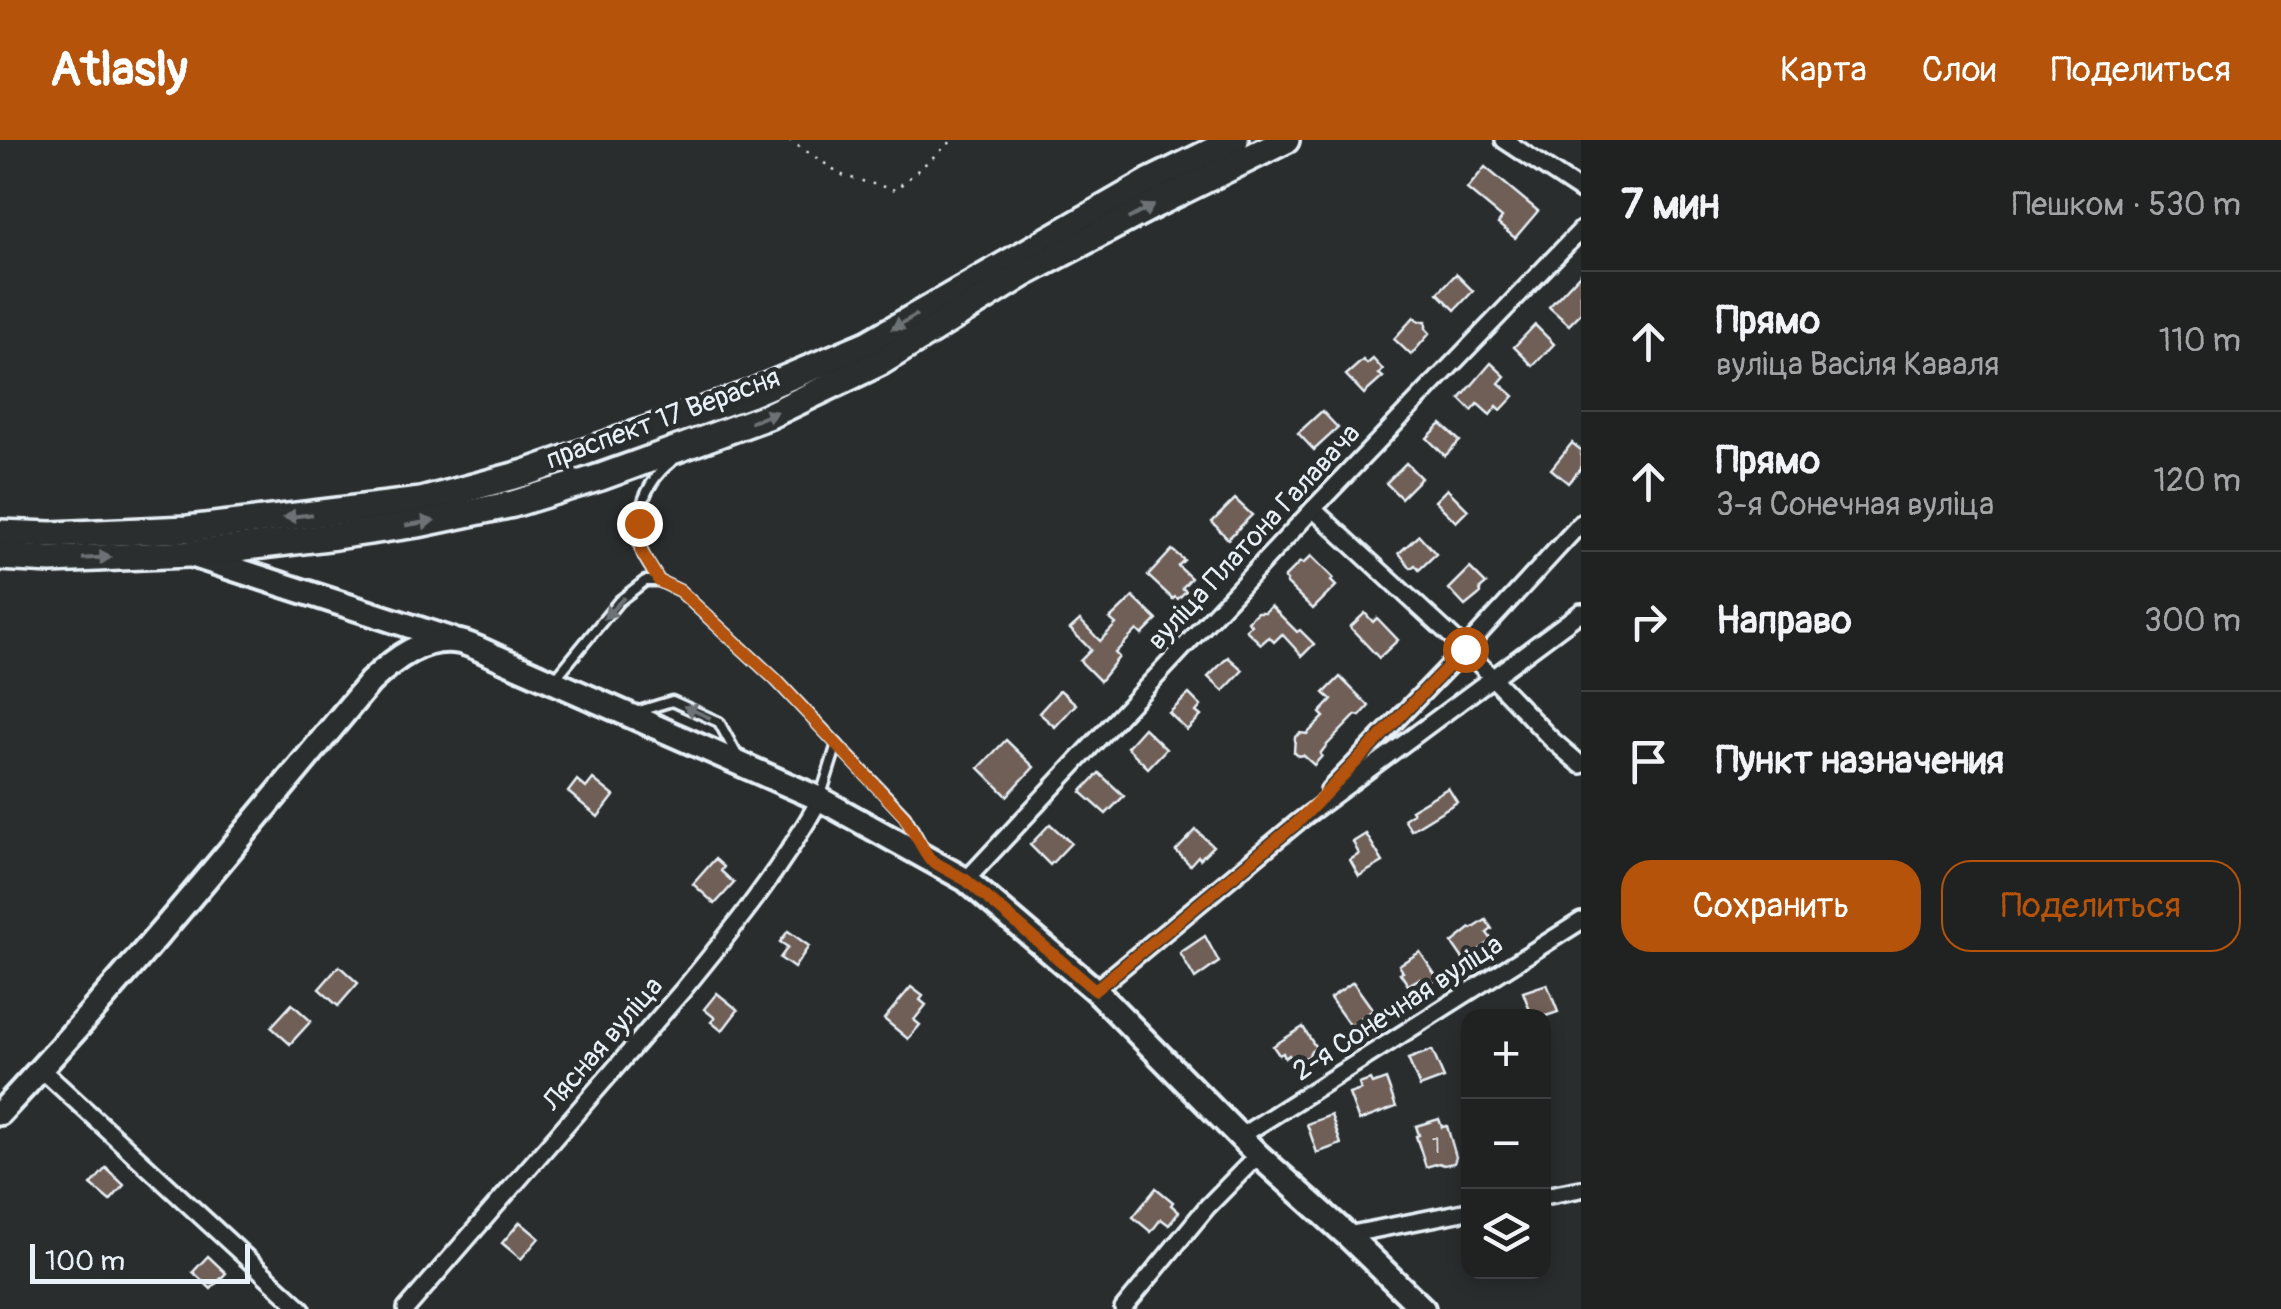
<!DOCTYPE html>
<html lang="ru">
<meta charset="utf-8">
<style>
:root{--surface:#202222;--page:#2d2f2f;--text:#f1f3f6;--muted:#a2a4a5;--line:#3d3f40;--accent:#b45309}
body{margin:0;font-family:Pangolin,sans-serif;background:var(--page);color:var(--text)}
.controls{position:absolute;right:30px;bottom:30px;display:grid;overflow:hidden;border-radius:20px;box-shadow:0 5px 15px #0003}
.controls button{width:90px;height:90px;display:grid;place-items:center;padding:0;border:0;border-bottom:2px solid var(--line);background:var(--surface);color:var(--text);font:50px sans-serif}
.scale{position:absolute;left:30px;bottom:25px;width:220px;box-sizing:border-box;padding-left:10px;border:5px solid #e8f1f8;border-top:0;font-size:28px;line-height:35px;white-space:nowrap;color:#e8f1f8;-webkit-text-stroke:8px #2a2d2e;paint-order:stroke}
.stop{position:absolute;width:30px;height:30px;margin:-22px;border:8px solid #b45309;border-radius:50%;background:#fff}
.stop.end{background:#b45309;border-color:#fff;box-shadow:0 2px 10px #0008}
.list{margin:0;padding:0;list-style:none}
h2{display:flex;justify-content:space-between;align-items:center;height:130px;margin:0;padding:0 40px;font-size:42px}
h2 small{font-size:32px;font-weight:400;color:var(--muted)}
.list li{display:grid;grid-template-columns:65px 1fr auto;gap:30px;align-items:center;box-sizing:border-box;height:140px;padding:0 40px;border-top:2px solid var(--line)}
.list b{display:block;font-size:38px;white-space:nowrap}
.list p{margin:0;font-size:32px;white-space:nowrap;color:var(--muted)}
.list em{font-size:32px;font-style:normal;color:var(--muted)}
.actions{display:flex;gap:20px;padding:30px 40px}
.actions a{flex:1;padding:22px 0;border:2px solid var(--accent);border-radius:30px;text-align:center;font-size:35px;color:var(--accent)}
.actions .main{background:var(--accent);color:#fff}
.icon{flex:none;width:55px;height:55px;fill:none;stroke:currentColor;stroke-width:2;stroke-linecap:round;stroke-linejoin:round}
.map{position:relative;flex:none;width:1581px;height:1169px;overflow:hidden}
header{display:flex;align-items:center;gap:60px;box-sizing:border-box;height:140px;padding:0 50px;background:var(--accent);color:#fff}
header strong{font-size:48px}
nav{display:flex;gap:55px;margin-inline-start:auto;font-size:35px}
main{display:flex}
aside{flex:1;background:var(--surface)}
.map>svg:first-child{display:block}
.building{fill:#6f5f56;stroke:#e8f1f8;stroke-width:2.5}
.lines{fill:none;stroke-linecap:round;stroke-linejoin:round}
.lane-casing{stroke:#e8f1f8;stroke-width:15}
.street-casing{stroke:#e8f1f8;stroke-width:22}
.secondary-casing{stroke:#e8f1f8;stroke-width:30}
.primary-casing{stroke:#e8f1f8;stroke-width:32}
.path{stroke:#e8f1f8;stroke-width:2.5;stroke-dasharray:2.5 8;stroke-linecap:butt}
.lane{stroke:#2a2d2e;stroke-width:8}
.street{stroke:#2a2d2e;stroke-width:15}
.secondary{stroke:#2a2d2e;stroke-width:22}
.primary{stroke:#2a2d2e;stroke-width:25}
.oneway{fill:#6c7275}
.route{stroke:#b45309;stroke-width:12}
.labels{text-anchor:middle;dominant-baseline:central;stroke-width:9;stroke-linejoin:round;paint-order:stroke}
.number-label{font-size:22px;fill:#caccd0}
.street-label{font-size:28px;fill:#e8f1f8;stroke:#2a2d2e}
</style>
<header>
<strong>Atlasly</strong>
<nav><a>Карта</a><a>Слои</a><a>Поделиться</a></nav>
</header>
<main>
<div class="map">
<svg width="1581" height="1169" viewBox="0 0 1581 1169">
<rect width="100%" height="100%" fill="#2a2d2e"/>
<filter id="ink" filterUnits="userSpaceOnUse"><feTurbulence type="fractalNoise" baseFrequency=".01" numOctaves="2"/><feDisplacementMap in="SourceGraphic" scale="20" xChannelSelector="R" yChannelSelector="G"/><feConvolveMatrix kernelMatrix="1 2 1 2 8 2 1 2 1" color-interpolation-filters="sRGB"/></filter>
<g filter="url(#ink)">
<!-- building -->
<g class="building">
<path d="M 1485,27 L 1538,71 L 1515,98 L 1498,84 L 1502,78 L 1467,49 Z"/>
<path d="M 1581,133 L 1581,173 L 1569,185 L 1549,167 Z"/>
<path d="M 1456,134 L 1473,151 L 1455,170 L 1438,153 Z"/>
<path d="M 1414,177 L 1419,181 L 1426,181 L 1426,189 L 1430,193 L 1411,215 L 1394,199 Z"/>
<path d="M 1535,185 L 1554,204 L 1533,226 L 1514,207 Z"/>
<path d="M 1373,219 L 1383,230 L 1379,234 L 1383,237 L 1364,254 L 1346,235 L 1363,220 L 1367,224 Z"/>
<path d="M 1491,223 L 1505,236 L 1499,243 L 1514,256 L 1501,270 L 1497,266 L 1490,275 L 1478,264 L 1472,271 L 1460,259 Z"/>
<path d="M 1322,271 L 1338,288 L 1314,310 L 1298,293 Z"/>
<path d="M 1441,284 L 1460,301 L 1445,316 L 1427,298 Z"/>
<path d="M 1572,303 L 1581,310 L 1581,328 L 1568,343 L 1551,329 Z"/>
<path d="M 1406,323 L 1421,338 L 1401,358 L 1386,343 Z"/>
<path d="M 1447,349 L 1468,370 L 1456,382 L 1435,361 Z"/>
<path d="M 1235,359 L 1252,375 L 1228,399 L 1212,382 Z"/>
<path d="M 1419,395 L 1436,414 L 1419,430 L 1415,425 L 1411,428 L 1399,413 Z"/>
<path d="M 1172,410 L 1184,420 L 1178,426 L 1191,438 L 1182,448 L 1186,451 L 1178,459 L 1175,457 L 1173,459 L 1148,436 Z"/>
<path d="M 1311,416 L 1333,438 L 1331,441 L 1336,446 L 1313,469 L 1286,443 L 1287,441 L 1284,438 L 1300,422 L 1303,424 Z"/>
<path d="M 1470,428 L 1486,444 L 1480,449 L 1481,453 L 1465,466 L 1449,449 Z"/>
<path d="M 1133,457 L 1157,480 L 1142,495 L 1137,490 L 1115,513 L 1119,517 L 1100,541 L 1080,521 L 1091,510 L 1070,489 L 1080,480 L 1100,501 L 1116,484 L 1110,479 Z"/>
<path d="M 1271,466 L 1297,492 L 1300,490 L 1314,504 L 1302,516 L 1282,494 L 1274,502 L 1269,497 L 1261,504 L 1246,490 L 1251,485 L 1248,481 L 1257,472 L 1265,472 Z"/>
<path d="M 1365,473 L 1373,482 L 1377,478 L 1398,500 L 1379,518 L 1350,487 Z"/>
<path d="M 1228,517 L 1243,530 L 1223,551 L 1208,537 Z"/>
<path d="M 1340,537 L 1369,566 L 1360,576 L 1356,575 L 1326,606 L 1320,614 L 1322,616 L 1314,625 L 1303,615 L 1298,616 L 1294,612 L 1295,597 L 1300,593 L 1307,594 L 1324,577 L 1320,573 L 1332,560 L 1324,553 Z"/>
<path d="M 1060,550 L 1076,564 L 1055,587 L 1039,573 Z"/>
<path d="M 1189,554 L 1201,566 L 1196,572 L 1201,576 L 1187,590 L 1169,573 Z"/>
<path d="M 1144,588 L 1166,609 L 1148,628 L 1127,607 Z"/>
<path d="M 1006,600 L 1034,627 L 1007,656 L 979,628 Z"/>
<path d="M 1099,633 L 1124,656 L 1106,674 L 1081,652 Z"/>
<path d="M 593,639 L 614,656 L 598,677 L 568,652 L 577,640 L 586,648 Z"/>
<path d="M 1448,648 L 1457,662 L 1411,690 L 1404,679 L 1413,673 L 1411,670 Z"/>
<path d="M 1050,684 L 1071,703 L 1050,725 L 1030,705 Z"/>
<path d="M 1196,690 L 1213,706 L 1200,719 L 1198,716 L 1190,725 L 1176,711 Z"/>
<path d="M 1366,694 L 1383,722 L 1359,736 L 1350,720 L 1359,714 L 1353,702 Z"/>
<path d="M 715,719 L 724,727 L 721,731 L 734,743 L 715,764 L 693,744 Z"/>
<path d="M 1486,780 L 1492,789 L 1487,793 L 1492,800 L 1472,816 L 1470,814 L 1463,819 L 1452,803 L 1471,788 L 1472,789 Z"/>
<path d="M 788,791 L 809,806 L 794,828 L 780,818 L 788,807 L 780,802 Z"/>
<path d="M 1205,796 L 1219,822 L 1195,839 L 1180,813 Z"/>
<path d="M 1420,812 L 1438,839 L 1424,848 L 1419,839 L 1408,845 L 1400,833 L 1403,832 L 1399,825 Z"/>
<path d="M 339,826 L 358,843 L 338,866 L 319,849 Z"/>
<path d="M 1353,842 L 1373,870 L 1361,878 L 1361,886 L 1353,884 L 1350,886 L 1330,858 Z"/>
<path d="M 1547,844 L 1558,872 L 1546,876 L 1532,876 L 1523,852 Z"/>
<path d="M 911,847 L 923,856 L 920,860 L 926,865 L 914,880 L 920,885 L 908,899 L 884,879 Z"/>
<path d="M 717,853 L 738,870 L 722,891 L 711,882 L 715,878 L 704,869 Z"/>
<path d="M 292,864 L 311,881 L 290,904 L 271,887 Z"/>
<path d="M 1303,887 L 1316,908 L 1310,912 L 1309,916 L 1294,923 L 1289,915 L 1285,918 L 1283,913 L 1279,915 L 1273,906 Z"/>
<path d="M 1432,910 L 1444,938 L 1420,947 L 1408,919 Z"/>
<path d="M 1386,939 L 1396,967 L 1359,981 L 1349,954 L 1361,950 L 1359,944 L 1370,940 L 1372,944 Z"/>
<path d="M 1331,975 L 1341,1004 L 1317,1013 L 1307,984 Z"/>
<path d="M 1439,979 L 1442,987 L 1447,986 L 1456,1017 L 1454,1023 L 1444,1025 L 1439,1023 L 1426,1027 L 1416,996 L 1419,995 L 1416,986 Z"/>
<path d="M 106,1028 L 124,1045 L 110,1061 L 91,1045 Z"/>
<path d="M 1156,1048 L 1173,1062 L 1171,1065 L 1179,1072 L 1169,1085 L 1161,1079 L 1151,1092 L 1133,1077 Z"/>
<path d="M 520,1082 L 539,1098 L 521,1119 L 502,1103 Z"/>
<path d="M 208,1116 L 226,1133 L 211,1149 L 193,1132 Z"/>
</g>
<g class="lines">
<defs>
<g id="lane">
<path d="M 659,441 C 654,432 647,423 643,414 C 629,382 646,341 671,322"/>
<path d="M 554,540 L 619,461 L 645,441 L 659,441 L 680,451 L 776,540 L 905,676 L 923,708"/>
<path d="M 639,571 L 672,561 L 719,582 L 738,617"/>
<path d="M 821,655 L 837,604"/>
</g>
<g id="street">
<path d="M 1504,0 L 1581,51"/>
<path d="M 1313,369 L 1465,509 L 1551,599 L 1581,625"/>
<path d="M 1329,650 L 1465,509 L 1581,383"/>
<path d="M 966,740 L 1313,369 L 1581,90"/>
<path d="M 1095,850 L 1298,682 L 1581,472"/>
<path d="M 41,929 L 302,1169"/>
<path d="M 1241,996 L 1581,781"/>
<path d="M 1544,1056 L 1581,1049"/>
<path d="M 1347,1095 L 1468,1071"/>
<path d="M 406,1169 L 683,850 C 733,789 782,728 820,659"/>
<path d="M 1123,1169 L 1207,1067 L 1258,1015"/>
</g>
<g id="secondary">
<path d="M 191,415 L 450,499"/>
<path d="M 0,973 C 129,835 249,687 370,542 C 394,519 424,495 460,502 C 473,505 485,512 497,517 L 820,659 L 966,740 L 1095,850 L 1258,1015 L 1347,1095 L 1423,1169"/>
</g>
<g id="primary">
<path d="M 0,393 L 52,395 L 188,389 L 421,361 L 525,333 L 749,254 L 867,204 L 1149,42 L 1235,0"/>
<path d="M 0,417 L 51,420 L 188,414 L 336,396 L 418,384 L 513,364 L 601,337 L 768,276 L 881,222 L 1027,132 L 1156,64 L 1286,0"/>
</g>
</defs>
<!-- lane casing -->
<use href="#lane" class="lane-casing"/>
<!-- street casing -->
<use href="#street" class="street-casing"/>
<!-- secondary casing -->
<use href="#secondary" class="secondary-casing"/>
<!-- primary casing -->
<use href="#primary" class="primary-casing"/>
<!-- path -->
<path class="path" d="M 789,0 L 844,36 L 895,50 L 953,0"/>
<!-- lane -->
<use href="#lane" class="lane"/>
<!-- street -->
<use href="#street" class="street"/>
<!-- secondary -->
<use href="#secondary" class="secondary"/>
<!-- primary -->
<use href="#primary" class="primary"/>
</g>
<!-- one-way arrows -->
<defs><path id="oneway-solid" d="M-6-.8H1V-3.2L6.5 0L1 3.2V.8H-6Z" transform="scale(2.5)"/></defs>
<g class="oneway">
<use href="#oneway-solid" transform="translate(1141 72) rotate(-28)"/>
<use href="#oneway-solid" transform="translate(904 182) rotate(150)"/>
<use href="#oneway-solid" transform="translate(764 277) rotate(-22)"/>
<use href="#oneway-solid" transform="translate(298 376) rotate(173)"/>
<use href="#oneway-solid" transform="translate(420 383) rotate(-10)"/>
<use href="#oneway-solid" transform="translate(97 418) rotate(-3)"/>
<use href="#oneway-solid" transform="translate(614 468) rotate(133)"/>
<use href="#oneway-solid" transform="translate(697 572) rotate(-156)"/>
</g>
</g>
<g class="lines" filter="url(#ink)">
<!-- route -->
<path class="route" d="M 639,383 L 641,411 L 659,441 L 680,451 L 776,540 L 904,676 L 930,720 L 966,740 L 1095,850 L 1298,682 L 1465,509"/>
</g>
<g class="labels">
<!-- number labels -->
<g class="number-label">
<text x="1436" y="1006">1</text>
</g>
<!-- street labels -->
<g class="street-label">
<text transform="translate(663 279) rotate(-20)">праспект 17 Верасня</text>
<text transform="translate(1254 397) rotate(-47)">вуліца Платона Галавача</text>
<text transform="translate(1398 868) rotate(-33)">2-я Сонечная вуліца</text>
<text transform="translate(603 904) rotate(-49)">Лясная вуліца</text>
</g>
</g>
</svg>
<div class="controls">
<button>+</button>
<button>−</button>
<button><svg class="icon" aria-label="layers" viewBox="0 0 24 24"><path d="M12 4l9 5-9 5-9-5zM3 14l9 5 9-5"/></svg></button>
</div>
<div class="scale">100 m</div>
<div class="stop" style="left:1465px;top:509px"></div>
<div class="stop end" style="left:639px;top:383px"></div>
</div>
<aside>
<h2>7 мин<small>Пешком · 530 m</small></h2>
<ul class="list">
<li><svg class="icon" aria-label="ahead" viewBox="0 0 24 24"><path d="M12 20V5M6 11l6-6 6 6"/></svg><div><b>Прямо</b><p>вуліца Васіля Каваля</p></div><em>110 m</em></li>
<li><svg class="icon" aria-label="ahead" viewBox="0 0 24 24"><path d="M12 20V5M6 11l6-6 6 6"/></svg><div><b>Прямо</b><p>3-я Сонечная вуліца</p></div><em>120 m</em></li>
<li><svg class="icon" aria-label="right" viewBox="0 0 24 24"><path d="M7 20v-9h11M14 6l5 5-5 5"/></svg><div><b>Направо</b></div><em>300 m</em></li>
<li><svg class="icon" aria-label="arrive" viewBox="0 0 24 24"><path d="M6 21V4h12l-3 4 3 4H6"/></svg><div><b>Пункт назначения</b></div></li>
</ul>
<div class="actions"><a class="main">Сохранить</a><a>Поделиться</a></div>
</aside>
</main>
